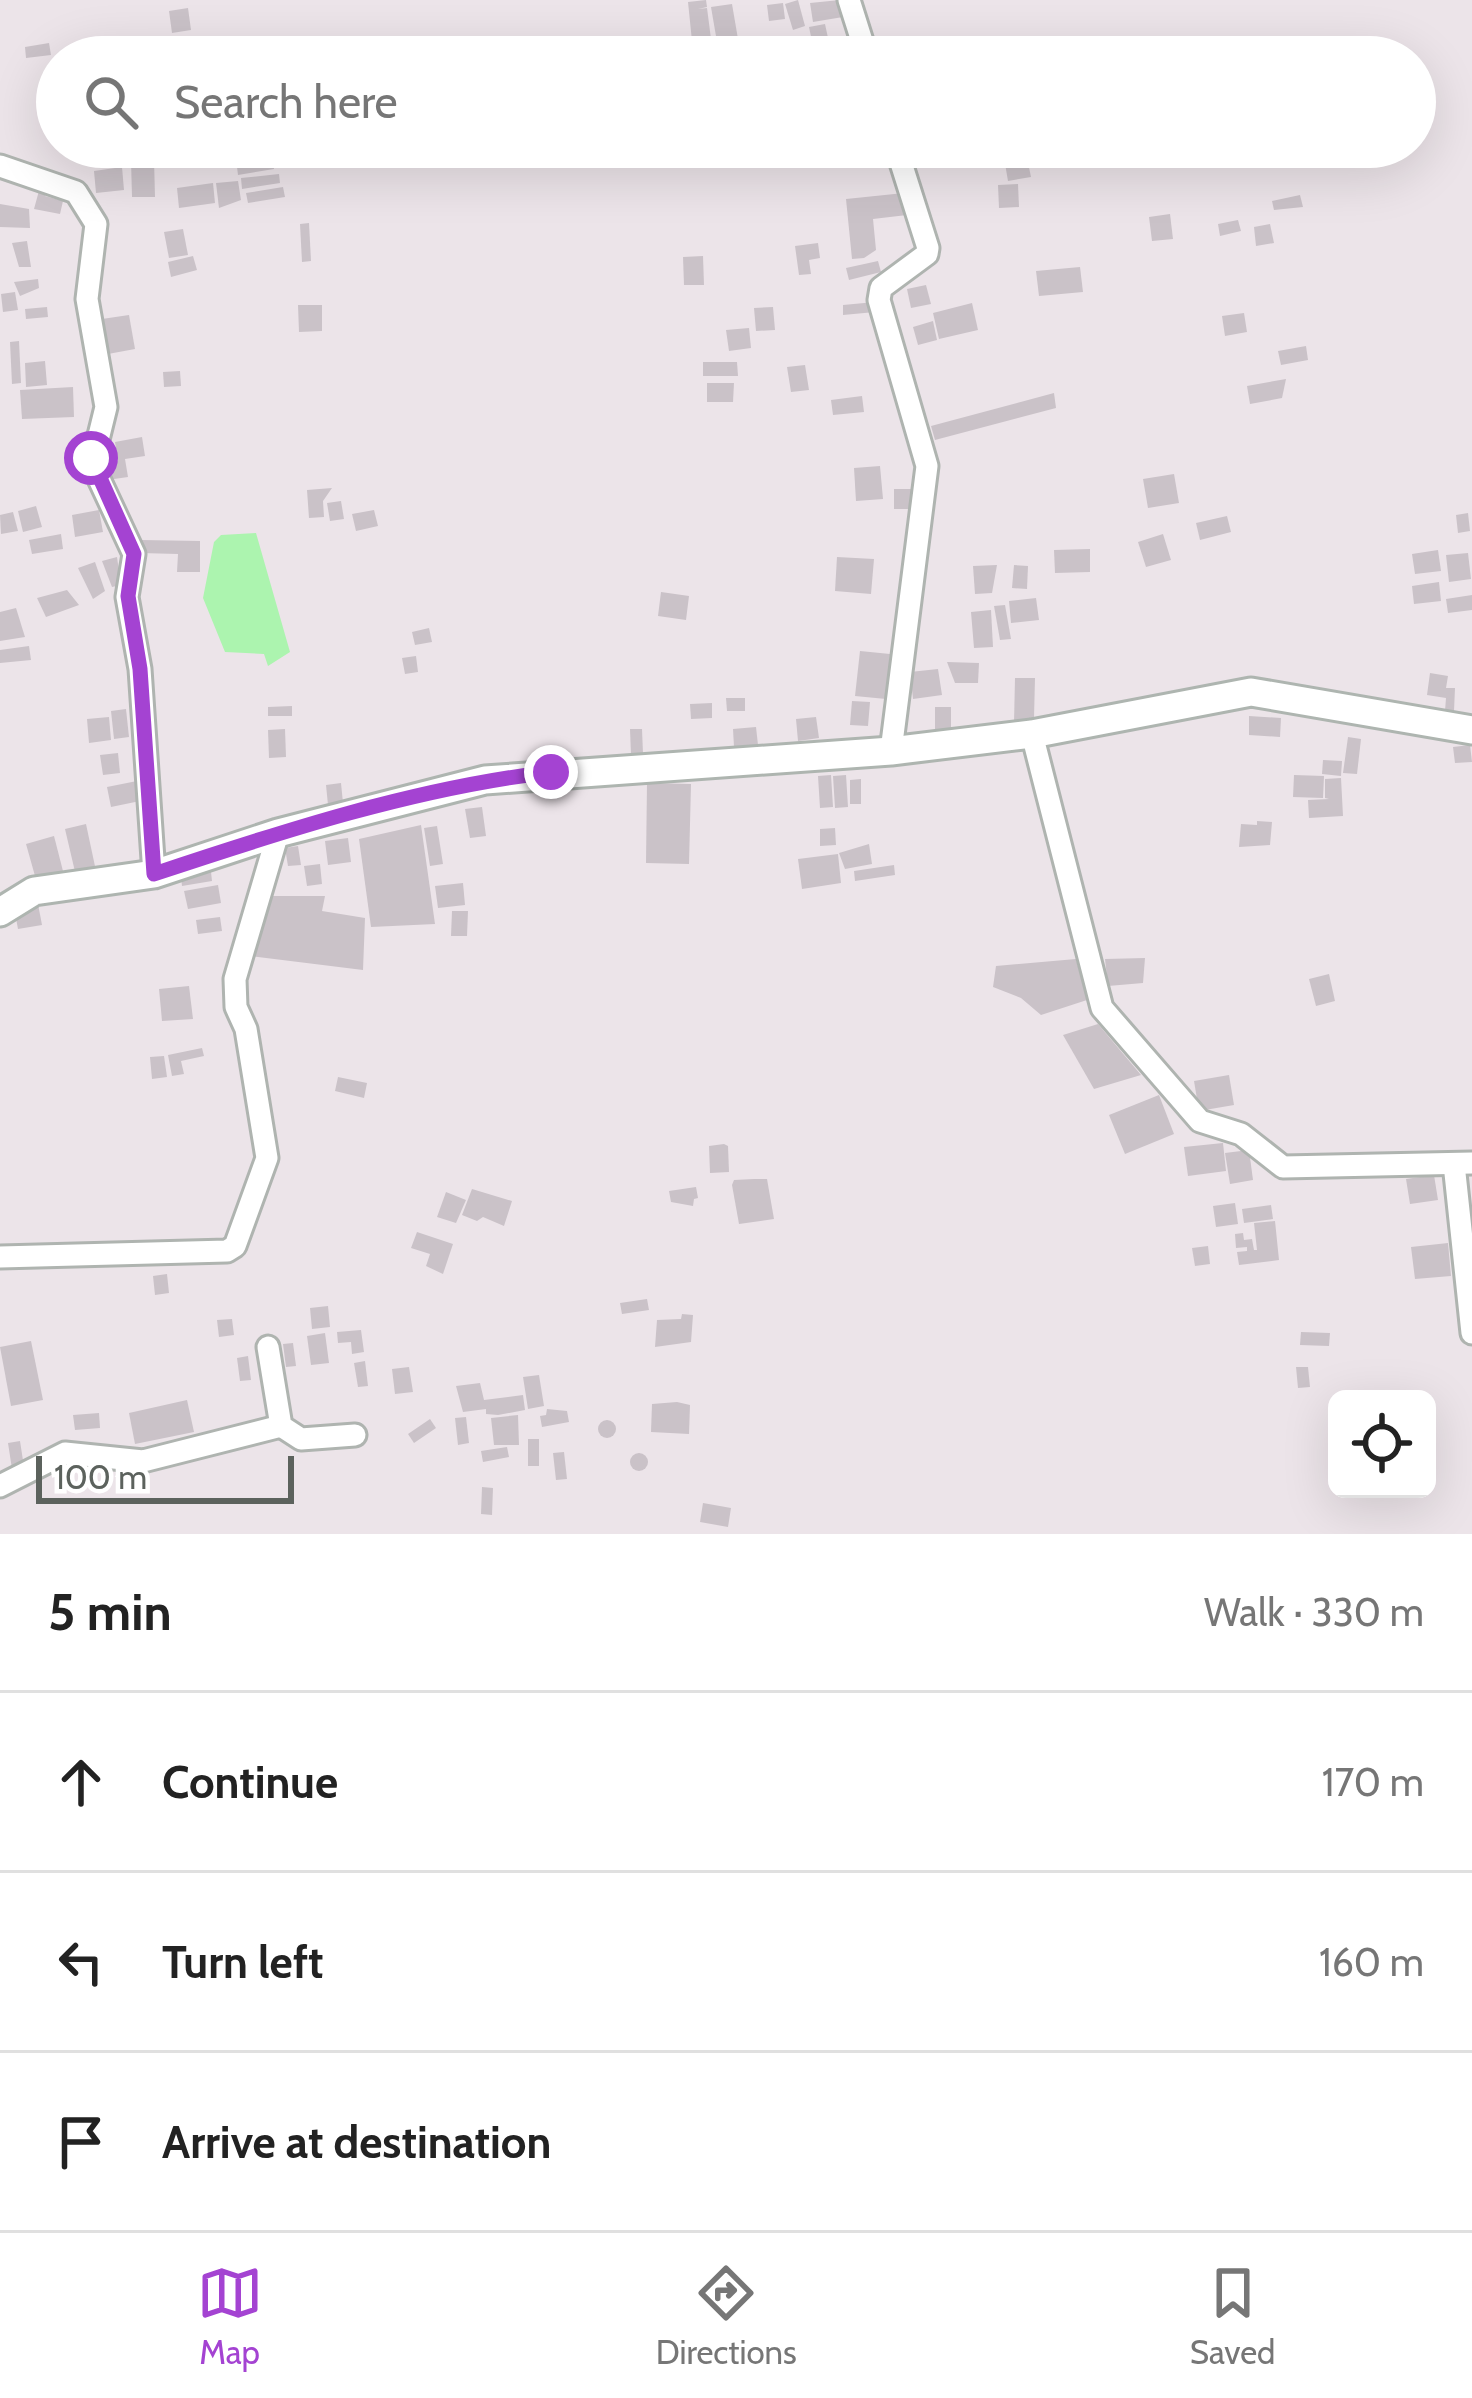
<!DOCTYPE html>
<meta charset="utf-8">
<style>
:root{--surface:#fff;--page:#f2f2f2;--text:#222;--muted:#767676;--line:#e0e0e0;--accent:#a443d2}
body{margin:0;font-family:Cabin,sans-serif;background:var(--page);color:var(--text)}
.controls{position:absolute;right:36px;bottom:36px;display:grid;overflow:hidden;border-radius:18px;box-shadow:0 12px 48px #0002}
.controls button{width:108px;height:108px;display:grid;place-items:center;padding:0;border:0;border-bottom:3px solid var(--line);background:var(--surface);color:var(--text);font:60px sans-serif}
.scale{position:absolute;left:36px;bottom:30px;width:258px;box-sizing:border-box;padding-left:12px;border:6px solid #5c625d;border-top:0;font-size:33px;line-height:42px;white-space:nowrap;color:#5c625d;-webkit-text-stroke:9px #fff;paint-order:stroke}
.stop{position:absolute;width:36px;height:36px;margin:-27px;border:9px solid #a443d2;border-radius:50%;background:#fff}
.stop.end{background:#a443d2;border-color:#fff;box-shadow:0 3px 12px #0008}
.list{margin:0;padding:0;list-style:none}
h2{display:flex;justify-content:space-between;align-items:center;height:156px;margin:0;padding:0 48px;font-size:51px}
h2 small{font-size:39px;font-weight:400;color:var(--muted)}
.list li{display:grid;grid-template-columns:78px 1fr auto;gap:36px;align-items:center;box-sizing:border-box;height:180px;padding:0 48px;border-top:3px solid var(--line)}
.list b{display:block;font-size:45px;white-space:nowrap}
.list em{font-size:39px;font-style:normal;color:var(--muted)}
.icon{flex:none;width:66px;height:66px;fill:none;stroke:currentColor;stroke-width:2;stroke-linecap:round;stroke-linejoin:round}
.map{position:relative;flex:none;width:1472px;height:1534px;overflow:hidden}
.search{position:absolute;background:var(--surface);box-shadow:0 12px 48px #0002;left:36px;right:36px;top:36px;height:132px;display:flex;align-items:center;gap:30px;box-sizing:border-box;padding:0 42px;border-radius:66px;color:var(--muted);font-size:45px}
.sheet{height:696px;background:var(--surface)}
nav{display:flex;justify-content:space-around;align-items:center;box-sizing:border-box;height:168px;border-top:3px solid var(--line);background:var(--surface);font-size:33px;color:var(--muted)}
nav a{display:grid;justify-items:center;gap:6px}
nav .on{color:var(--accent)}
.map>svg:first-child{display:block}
.water{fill:#acf4af}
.building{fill:#cac2c8}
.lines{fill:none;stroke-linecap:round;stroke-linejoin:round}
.street-casing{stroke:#afb4b0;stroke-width:27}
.secondary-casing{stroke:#aeb5b0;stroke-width:33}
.street{stroke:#fff;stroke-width:21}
.secondary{stroke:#fff;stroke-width:27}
.route{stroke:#a443d2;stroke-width:15}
</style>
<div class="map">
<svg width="1472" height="1534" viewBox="0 0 1472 1534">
<rect width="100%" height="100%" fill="#ece4e9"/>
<!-- water -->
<path class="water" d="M 256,533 L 290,652 L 268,666 L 264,654 L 225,652 L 203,598 L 214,542 L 221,535 Z"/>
<!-- building -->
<g class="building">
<path d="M 706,0 L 707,7 L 698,9 L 707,8 L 711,39 L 692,41 L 688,2 Z"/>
<path d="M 798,0 L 805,26 L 793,30 L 785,4 Z"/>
<path d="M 840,0 L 843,17 L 813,22 L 810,3 Z"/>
<path d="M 783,3 L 785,19 L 769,21 L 767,5 Z"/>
<path d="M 732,4 L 738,39 L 717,42 L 711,7 Z"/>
<path d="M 188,8 L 191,30 L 172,33 L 169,11 Z"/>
<path d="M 825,24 L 830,47 L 814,51 L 809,27 Z"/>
<path d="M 49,43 L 51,55 L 26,58 L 25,47 Z"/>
<path d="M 57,99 L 57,114 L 40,117 L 37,102 Z"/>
<path d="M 256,148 L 258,159 L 236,163 L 234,152 Z"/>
<path d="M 1025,148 L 1031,177 L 1008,181 L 1003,152 Z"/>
<path d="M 154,159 L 155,197 L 132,197 L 131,160 Z"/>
<path d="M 273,161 L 274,169 L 238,175 L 237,167 Z"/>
<path d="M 122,167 L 124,190 L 96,193 L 94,171 Z"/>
<path d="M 279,174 L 280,183 L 242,189 L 241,178 Z"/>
<path d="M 238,181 L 241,200 L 219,208 L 216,183 Z"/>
<path d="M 213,183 L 215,203 L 179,208 L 177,188 Z"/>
<path d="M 1018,184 L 1019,207 L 999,208 L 998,185 Z"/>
<path d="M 40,187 L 47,189 L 45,196 L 63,201 L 60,214 L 34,209 Z"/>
<path d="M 283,187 L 285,197 L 248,203 L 246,193 Z"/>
<path d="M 904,193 L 907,215 L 873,219 L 876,250 L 864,258 L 852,259 L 846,199 Z"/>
<path d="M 1300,195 L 1303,207 L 1274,210 L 1272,201 Z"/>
<path d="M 0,204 L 29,209 L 30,228 L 0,227 Z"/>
<path d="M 1170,214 L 1173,239 L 1152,241 L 1149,217 Z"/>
<path d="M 1238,220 L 1241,231 L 1220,236 L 1218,224 Z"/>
<path d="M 309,223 L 311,261 L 302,262 L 300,224 Z"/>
<path d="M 1270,224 L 1274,243 L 1256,246 L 1254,227 Z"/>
<path d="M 183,229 L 188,255 L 169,258 L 164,232 Z"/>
<path d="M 27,241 L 31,267 L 19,267 L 12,243 Z"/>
<path d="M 818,243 L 820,258 L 809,260 L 811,274 L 799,275 L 795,246 Z"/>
<path d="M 193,256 L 197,270 L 171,277 L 168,262 Z"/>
<path d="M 703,256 L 704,285 L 684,285 L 683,257 Z"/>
<path d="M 878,261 L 881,272 L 849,280 L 846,268 Z"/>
<path d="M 1080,267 L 1083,292 L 1039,296 L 1036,271 Z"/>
<path d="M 38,279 L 39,288 L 20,296 L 14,282 Z"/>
<path d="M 926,285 L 931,304 L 911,308 L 907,289 Z"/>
<path d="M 15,292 L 18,310 L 3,312 L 1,294 Z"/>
<path d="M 875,302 L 875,312 L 843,315 L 843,305 Z"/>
<path d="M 972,303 L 978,330 L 939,339 L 933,313 Z"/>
<path d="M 298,305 L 322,305 L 322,331 L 299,332 Z"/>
<path d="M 47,307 L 48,317 L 26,319 L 25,309 Z"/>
<path d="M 773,307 L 775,330 L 756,331 L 754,308 Z"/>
<path d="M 1244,313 L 1247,332 L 1225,336 L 1222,316 Z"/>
<path d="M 129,315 L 135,349 L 108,354 L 102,319 Z"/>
<path d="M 933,321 L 937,340 L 918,345 L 913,327 Z"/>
<path d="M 749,328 L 751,348 L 729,351 L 726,330 Z"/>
<path d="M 19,341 L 21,383 L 12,384 L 10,342 Z"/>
<path d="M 1306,346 L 1308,360 L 1281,365 L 1278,351 Z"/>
<path d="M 45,361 L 47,385 L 26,387 L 25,363 Z"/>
<path d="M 703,362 L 737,362 L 738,376 L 703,376 Z"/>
<path d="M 805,365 L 809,390 L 791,392 L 787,367 Z"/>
<path d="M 180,371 L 181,386 L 164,387 L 163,372 Z"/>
<path d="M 1286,379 L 1282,398 L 1250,404 L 1247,386 Z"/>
<path d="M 707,383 L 734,383 L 733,402 L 707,402 Z"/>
<path d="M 73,387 L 74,417 L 22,419 L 20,390 Z"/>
<path d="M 1054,393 L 1056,408 L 935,440 L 931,426 Z"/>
<path d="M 862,396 L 864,412 L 833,415 L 831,400 Z"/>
<path d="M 142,437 L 145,456 L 125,459 L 128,477 L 107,480 L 105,463 L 118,461 L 115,442 Z"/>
<path d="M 880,466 L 883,499 L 856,501 L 854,468 Z"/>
<path d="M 1174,474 L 1179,503 L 1148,508 L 1143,479 Z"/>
<path d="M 332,488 L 323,501 L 324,517 L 309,518 L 307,490 Z"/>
<path d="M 894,489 L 911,489 L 912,509 L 894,509 Z"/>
<path d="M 341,501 L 344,519 L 330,521 L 327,503 Z"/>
<path d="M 36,506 L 42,527 L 23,532 L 18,511 Z"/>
<path d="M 99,510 L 103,532 L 75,537 L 72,515 Z"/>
<path d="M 374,510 L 378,526 L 356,531 L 352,514 Z"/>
<path d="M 13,512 L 18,531 L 1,534 L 0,515 Z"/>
<path d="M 1468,513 L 1470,531 L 1458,533 L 1456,515 Z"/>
<path d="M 1227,516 L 1231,532 L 1200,540 L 1196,523 Z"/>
<path d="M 61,534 L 63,549 L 32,554 L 29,540 Z"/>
<path d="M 1163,534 L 1171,560 L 1146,567 L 1138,542 Z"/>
<path d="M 141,540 L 200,541 L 200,572 L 177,572 L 178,554 L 140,553 Z"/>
<path d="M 1090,549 L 1090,572 L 1055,573 L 1054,550 Z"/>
<path d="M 1438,550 L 1441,571 L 1415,574 L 1412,554 Z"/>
<path d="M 1468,553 L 1471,579 L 1449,582 L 1446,555 Z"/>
<path d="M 117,557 L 121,585 L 112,587 L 102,561 Z"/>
<path d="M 837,557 L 874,559 L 871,594 L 835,591 Z"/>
<path d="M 95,562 L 105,591 L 93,599 L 78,568 Z"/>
<path d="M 997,565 L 992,593 L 975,594 L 973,566 Z"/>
<path d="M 1014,565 L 1028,566 L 1027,589 L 1012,588 Z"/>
<path d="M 1439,582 L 1441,601 L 1414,604 L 1412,586 Z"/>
<path d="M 67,590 L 79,605 L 46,617 L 37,598 Z"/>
<path d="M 661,592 L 689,596 L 686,620 L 658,616 Z"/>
<path d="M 1472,595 L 1472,610 L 1448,613 L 1446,599 Z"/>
<path d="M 1036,598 L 1039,620 L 1011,623 L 1009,601 Z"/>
<path d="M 1005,605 L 1011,639 L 1000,640 L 994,606 Z"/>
<path d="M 16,608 L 25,637 L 0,641 L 0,612 Z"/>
<path d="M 991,610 L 993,647 L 974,648 L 971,612 Z"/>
<path d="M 429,628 L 432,642 L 415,645 L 412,632 Z"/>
<path d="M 29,646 L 31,660 L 0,663 L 0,650 Z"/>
<path d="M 860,651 L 890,654 L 886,699 L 855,696 Z"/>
<path d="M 416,656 L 418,672 L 405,674 L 402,658 Z"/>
<path d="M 947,662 L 979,663 L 978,683 L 955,683 Z"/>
<path d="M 938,669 L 942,695 L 913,699 L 910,672 Z"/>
<path d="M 1430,673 L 1448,676 L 1446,688 L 1455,688 L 1454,711 L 1445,711 L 1446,698 L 1427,695 Z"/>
<path d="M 1015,678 L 1035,678 L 1034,718 L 1014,723 Z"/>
<path d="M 726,698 L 745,698 L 745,711 L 727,711 Z"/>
<path d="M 852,701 L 870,702 L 868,726 L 850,725 Z"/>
<path d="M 712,703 L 712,718 L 691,719 L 690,704 Z"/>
<path d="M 292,706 L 292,716 L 268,716 L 268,707 Z"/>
<rect x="935" y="707" width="16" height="25"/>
<path d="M 126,709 L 129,737 L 114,739 L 111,711 Z"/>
<path d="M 1249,716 L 1281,718 L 1280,737 L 1249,735 Z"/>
<path d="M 109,717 L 111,740 L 89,743 L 87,719 Z"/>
<path d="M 816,717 L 819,738 L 798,741 L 796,719 Z"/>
<path d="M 756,727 L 758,745 L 734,747 L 733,729 Z"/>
<path d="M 285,729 L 286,757 L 269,758 L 268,730 Z"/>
<path d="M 630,729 L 642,729 L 643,754 L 631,755 Z"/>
<path d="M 1348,737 L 1361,739 L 1357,774 L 1343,773 Z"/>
<path d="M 1470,745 L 1472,762 L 1455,763 L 1453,747 Z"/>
<path d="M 118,753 L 120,773 L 103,775 L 100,755 Z"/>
<path d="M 1323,760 L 1342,761 L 1341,776 L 1322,774 Z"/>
<path d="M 831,775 L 833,807 L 820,808 L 818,776 Z"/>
<path d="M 846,775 L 848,807 L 835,808 L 833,776 Z"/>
<path d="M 1294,775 L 1324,776 L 1323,798 L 1293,797 Z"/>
<path d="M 1341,778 L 1343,816 L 1309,818 L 1308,800 L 1329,799 L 1325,798 L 1325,779 Z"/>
<path d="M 861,779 L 861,804 L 850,804 L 850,780 Z"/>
<path d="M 137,781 L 140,801 L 111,807 L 107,787 Z"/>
<path d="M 341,783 L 343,803 L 328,805 L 326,785 Z"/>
<path d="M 647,783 L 691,784 L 689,864 L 646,863 Z"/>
<path d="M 482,807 L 486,836 L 470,838 L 465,809 Z"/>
<path d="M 1257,821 L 1272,822 L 1270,845 L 1239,847 L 1241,824 L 1257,825 Z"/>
<path d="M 86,824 L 96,871 L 76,876 L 65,829 Z"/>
<path d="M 421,825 L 435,924 L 371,927 L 359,839 Z"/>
<path d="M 437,826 L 443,864 L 430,866 L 424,828 Z"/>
<path d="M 835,828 L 836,845 L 820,846 L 820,829 Z"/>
<path d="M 54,836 L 64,875 L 37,883 L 26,844 Z"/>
<path d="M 348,838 L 351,862 L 328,865 L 325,841 Z"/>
<path d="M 869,844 L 872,864 L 845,869 L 839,853 Z"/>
<path d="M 298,846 L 301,865 L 288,866 L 285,848 Z"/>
<path d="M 838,854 L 841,883 L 802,889 L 798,859 Z"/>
<path d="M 320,864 L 322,884 L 307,886 L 304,866 Z"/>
<path d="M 894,865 L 895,875 L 855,881 L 854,871 Z"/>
<path d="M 211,872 L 212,881 L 182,886 L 181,877 Z"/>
<path d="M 463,883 L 465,905 L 438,908 L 435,886 Z"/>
<path d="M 218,885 L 221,903 L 188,909 L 184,891 Z"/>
<path d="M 267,896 L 325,896 L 322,911 L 365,918 L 363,970 L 250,956 Z"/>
<path d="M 38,904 L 42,925 L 18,929 L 14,908 Z"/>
<path d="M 452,911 L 468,911 L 467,936 L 451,936 Z"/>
<path d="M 220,917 L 222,931 L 198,934 L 196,920 Z"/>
<path d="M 1145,958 L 1143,983 L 1108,986 L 1105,959 Z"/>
<path d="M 1076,959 L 1087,1000 L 1041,1015 L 1021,998 L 993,987 L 996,966 Z"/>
<path d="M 1329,974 L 1335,1001 L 1316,1006 L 1309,979 Z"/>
<path d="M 189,986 L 193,1019 L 162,1021 L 159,989 Z"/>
<path d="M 1098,1024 L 1141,1075 L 1094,1089 L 1063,1035 Z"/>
<path d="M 202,1048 L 204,1056 L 181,1061 L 184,1074 L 172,1076 L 168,1055 Z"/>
<path d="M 164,1056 L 167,1077 L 152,1079 L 150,1057 Z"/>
<path d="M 1229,1075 L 1234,1105 L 1199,1111 L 1194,1081 Z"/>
<path d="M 338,1077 L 367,1083 L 364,1098 L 335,1091 Z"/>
<path d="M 1159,1095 L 1174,1134 L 1125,1154 L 1109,1115 Z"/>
<path d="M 1223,1143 L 1226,1171 L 1188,1176 L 1184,1147 Z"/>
<path d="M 724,1144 L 728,1146 L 729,1172 L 710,1173 L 709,1146 Z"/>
<path d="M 1249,1150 L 1253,1180 L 1230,1184 L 1225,1153 Z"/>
<path d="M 1434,1175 L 1438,1200 L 1410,1204 L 1406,1179 Z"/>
<path d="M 754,1179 L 767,1179 L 774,1219 L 739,1224 L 732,1185 L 734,1180 Z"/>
<path d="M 696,1187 L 698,1198 L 694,1199 L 693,1206 L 671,1202 L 669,1191 Z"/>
<path d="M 472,1189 L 512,1201 L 504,1226 L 483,1217 L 477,1221 L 462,1215 Z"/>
<path d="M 446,1192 L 466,1200 L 456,1223 L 437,1217 Z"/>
<path d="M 1235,1203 L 1238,1224 L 1216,1227 L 1213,1206 Z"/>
<path d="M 1271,1205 L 1273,1219 L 1244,1223 L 1242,1209 Z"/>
<path d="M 1275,1221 L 1279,1260 L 1239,1265 L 1237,1252 L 1247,1251 L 1247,1247 L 1236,1248 L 1235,1234 L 1243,1233 L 1244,1240 L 1252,1239 L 1254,1250 L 1257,1250 L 1254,1223 Z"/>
<path d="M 417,1232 L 453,1244 L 443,1274 L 426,1266 L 430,1254 L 411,1248 Z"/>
<path d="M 1448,1243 L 1451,1276 L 1415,1279 L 1411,1247 Z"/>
<path d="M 1208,1246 L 1210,1264 L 1195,1266 L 1192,1248 Z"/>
<path d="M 167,1274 L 169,1293 L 155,1295 L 153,1276 Z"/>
<path d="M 647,1299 L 649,1310 L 622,1314 L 620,1303 Z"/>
<path d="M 328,1306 L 330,1327 L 312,1329 L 310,1308 Z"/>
<path d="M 682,1314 L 693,1315 L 691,1342 L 655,1347 L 657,1320 L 681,1319 Z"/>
<path d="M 232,1319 L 234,1335 L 219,1337 L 217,1320 Z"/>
<path d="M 361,1330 L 364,1352 L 352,1354 L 351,1342 L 338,1343 L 337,1332 Z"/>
<path d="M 1301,1332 L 1330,1333 L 1329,1346 L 1300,1345 Z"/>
<path d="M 325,1333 L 329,1363 L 311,1365 L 307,1336 Z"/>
<path d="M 31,1341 L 43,1400 L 11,1406 L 0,1347 Z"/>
<path d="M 293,1343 L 296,1366 L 286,1367 L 283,1344 Z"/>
<path d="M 248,1356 L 251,1380 L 240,1381 L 237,1358 Z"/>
<path d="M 365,1361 L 368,1386 L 358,1387 L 354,1363 Z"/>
<path d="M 409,1367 L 413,1392 L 395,1394 L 392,1369 Z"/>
<path d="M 1296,1367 L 1308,1367 L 1310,1387 L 1298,1388 Z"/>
<path d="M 539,1375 L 544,1406 L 528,1409 L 523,1377 Z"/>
<path d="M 480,1383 L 484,1400 L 523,1395 L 525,1410 L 498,1415 L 486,1414 L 486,1409 L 463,1412 L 456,1386 Z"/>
<path d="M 187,1400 L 194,1432 L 135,1444 L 129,1413 Z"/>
<path d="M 677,1402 L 690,1405 L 689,1434 L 651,1432 L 652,1404 Z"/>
<path d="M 547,1409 L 567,1411 L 569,1422 L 542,1427 L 540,1416 L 546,1415 Z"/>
<path d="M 99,1413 L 100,1428 L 75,1430 L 73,1415 Z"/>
<path d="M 518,1415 L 519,1445 L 494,1445 L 491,1418 Z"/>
<path d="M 466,1417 L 469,1443 L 458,1445 L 455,1418 Z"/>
<path d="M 430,1419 L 436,1428 L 414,1443 L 408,1434 Z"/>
<circle cx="607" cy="1429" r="9"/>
<rect x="528" y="1439" width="11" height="27"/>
<path d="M 20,1441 L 24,1467 L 12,1469 L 8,1443 Z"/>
<path d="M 507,1447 L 509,1457 L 483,1462 L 481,1451 Z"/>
<path d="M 564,1452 L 567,1479 L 556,1480 L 553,1453 Z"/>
<circle cx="639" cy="1462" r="9"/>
<path d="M 482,1487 L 493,1488 L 492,1515 L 481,1514 Z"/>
<path d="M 703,1503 L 731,1508 L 728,1527 L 700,1522 Z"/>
</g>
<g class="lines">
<defs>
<g id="street">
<path d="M 849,0 L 867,57"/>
<path d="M 0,166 L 76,192 L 96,224 L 87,299 L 106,407 L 92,464 L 134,554 L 127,597 L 140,669 L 154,874"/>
<path d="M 1032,734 L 1102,1008 L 1200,1121 L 1241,1134 L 1283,1167 L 1472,1163"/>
<path d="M 891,751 L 927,466 L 879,300 L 881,288 L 927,254 L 928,248 L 896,147"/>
<path d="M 1454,1164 L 1472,1333"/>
<path d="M 0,1257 L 227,1251 L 235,1246 L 267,1158 L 246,1029 L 236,1007 L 235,979 L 278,833"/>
<path d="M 268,1347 L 281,1426 L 301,1439 L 355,1435"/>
<path d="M 0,1486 L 65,1453 L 143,1461 L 281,1426"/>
</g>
<path id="secondary" d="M 0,912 L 34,891 L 154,874 L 278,833 L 485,780 L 891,751 L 1032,734 L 1251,692 L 1472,730"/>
</defs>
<!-- street casing -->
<use href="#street" class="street-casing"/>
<!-- secondary casing -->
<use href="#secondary" class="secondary-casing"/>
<!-- street -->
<use href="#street" class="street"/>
<!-- secondary -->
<use href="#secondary" class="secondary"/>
</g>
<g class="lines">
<!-- route -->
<path class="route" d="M 91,458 L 134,554 L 128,596 L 140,669 L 154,874 C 283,831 415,788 551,772"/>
</g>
</svg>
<div class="controls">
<button><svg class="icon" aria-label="locate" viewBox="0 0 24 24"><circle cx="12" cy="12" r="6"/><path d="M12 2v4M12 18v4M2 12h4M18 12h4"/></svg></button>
</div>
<div class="scale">100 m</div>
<div class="stop" style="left:91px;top:458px"></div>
<div class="stop end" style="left:551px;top:772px"></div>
<div class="search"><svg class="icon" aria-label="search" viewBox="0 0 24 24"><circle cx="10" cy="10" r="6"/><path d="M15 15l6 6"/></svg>Search here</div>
</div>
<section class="sheet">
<h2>5 min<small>Walk · 330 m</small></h2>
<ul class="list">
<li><svg class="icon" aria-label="ahead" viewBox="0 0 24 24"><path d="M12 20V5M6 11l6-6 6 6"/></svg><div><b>Continue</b></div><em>170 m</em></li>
<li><svg class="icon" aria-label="left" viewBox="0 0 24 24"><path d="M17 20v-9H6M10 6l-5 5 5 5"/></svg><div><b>Turn left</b></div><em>160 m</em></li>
<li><svg class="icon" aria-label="arrive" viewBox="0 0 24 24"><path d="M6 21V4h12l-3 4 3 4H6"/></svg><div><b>Arrive at destination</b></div></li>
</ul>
</section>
<nav>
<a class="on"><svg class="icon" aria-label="map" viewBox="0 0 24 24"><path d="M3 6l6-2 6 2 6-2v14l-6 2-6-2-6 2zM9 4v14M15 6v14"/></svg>Map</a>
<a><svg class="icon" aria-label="directions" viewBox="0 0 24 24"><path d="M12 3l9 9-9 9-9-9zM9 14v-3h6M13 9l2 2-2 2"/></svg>Directions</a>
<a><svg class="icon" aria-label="saved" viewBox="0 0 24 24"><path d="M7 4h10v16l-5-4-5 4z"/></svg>Saved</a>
</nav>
